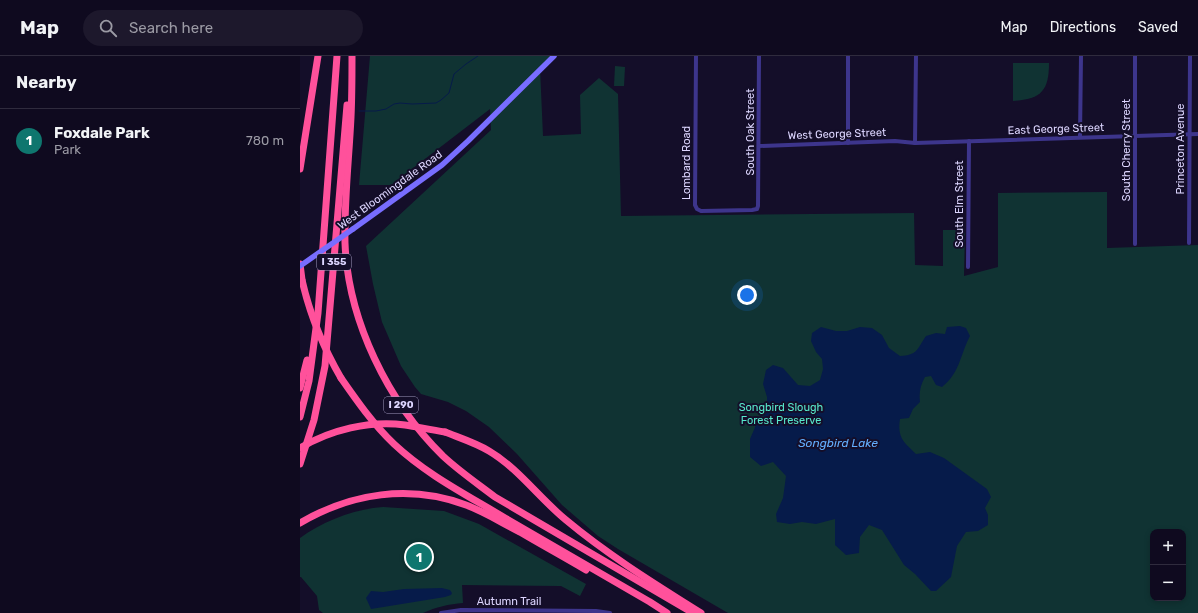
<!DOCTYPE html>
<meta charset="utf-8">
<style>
:root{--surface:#0f0a1f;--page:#1d182c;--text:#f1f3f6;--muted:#9b9aa4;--line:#2f2b3d;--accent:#0f766e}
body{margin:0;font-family:Rubik,sans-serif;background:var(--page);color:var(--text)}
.controls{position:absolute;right:12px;bottom:12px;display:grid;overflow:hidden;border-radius:8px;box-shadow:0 2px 6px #0003}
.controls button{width:36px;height:36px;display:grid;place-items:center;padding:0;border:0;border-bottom:1px solid var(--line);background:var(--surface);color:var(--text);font:20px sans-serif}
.you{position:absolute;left:447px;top:239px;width:14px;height:14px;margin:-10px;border:3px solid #fff;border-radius:50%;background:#1a73e8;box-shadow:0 0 0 6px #1a73e833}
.badge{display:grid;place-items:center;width:26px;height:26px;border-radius:50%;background:var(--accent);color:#fff;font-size:13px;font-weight:700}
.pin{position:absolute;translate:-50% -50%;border:2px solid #fff;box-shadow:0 1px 4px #0006}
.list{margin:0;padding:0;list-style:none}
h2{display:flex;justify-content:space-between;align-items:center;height:52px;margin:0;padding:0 16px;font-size:17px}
h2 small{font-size:13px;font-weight:400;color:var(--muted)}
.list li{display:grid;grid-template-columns:26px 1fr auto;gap:12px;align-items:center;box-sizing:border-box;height:64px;padding:0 16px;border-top:1px solid var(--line)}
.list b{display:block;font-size:15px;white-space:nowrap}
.list p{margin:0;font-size:13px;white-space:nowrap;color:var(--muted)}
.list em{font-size:13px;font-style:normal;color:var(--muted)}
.icon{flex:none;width:22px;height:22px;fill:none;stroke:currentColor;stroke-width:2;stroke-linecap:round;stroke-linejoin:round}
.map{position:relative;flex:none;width:898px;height:557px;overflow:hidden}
header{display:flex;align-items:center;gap:24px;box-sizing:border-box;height:56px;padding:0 20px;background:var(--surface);border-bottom:1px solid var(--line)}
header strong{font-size:19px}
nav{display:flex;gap:22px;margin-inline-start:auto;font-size:14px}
.search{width:280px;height:36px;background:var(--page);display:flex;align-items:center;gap:10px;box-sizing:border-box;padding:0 14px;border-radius:22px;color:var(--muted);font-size:15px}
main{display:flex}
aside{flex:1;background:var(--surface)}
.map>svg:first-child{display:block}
.green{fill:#103333;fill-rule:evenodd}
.water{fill:#061b4a}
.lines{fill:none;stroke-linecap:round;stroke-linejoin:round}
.stream{stroke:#061b4a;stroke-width:1}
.street{stroke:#3d358c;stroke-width:4}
.secondary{stroke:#786dff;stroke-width:5.5}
.highway{stroke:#ff519b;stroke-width:7}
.secondary-bridge{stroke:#786dff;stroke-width:5.5}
.highway-bridge{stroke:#ff519b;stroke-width:7}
.labels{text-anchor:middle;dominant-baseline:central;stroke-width:4;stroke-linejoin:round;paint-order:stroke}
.shield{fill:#140e29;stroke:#a19abf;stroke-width:1}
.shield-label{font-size:10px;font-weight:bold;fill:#ddd6ff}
.street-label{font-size:11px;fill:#ddd6ff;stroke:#140e29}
.park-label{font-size:11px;fill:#58e9cc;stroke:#140e29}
.water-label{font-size:12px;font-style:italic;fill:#64afff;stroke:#140e29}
</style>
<header>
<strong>Map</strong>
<div class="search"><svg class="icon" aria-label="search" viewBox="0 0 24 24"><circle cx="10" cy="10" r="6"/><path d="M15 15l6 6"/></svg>Search here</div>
<nav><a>Map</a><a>Directions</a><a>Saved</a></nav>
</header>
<main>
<aside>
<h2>Nearby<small></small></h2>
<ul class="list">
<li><span class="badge">1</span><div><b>Foxdale Park</b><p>Park</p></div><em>780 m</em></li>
</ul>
</aside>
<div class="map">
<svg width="898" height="557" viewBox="0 0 898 557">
<rect width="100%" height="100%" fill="#140e29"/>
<!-- green -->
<g class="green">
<path d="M 70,0 L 251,0 L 240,12 L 243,80 L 281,78 L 280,39 L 299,22 L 318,38 L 321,160 L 614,157 L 615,209 L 643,210 L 643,174 L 665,174 L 664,220 L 698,211 L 698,137 L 807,136 L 807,192 L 898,189 L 898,557 L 428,557 L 318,493 L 298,480 L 262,449 L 217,398 L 189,371 L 166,355 L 148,346 L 121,338 L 115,331 L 101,310 L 82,266 L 73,228 L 66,190 L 191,74 L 190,53 L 91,129 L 59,129 ZM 853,476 L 883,476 L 883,542 L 853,542 Z"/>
<path d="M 713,7 L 749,7 C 749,35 741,43 713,45 Z"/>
<path d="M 315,10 L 325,11 L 324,30 L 314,30 Z"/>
<path d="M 83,451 L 144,455 L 179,468 L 286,528 L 280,540 L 261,530 L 162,529 L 163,547 C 149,548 136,551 123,557 L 23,557 L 19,554 L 17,540 L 1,521 L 0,521 L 0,482 C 23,465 55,453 83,451 Z"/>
</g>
<!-- water -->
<g class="water">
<path d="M 660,270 L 666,272 L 670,280 C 660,299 660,317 642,331 L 636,329 L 631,320 L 625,321 C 620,330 619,337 620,346 L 613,353 L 609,362 L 600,363 C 597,382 604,386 616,398 L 630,396 L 644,402 L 687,433 L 691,441 L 685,452 L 688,459 L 688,469 L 678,475 L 666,476 L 657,490 L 651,521 L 636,535 L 631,535 L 615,518 L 604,509 L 582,474 L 569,469 L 560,481 L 559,497 L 546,499 L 535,489 L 535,463 L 516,468 L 502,466 L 490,468 L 477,466 L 476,458 L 483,442 L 486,420 L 473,406 L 461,410 L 450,401 L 450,383 L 456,369 L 467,356 L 467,341 L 463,328 L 466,314 L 473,309 L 483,312 L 498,329 L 510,330 L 520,324 L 523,313 L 522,303 L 516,296 L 511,285 L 512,277 L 521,271 L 536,275 L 547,275 L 560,271 L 572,272 L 582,279 L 589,292 L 600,300 C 618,299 617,293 626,280 L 636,277 L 645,278 L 647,271 Z"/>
<path d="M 142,532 L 150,534 L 152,537 L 151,539 L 145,541 L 71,553 L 66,542 L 71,535 L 83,536 L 104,533 Z"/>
</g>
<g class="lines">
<!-- stream -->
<path class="stream" d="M 59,55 L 76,55 L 86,53 L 94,48 L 100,47 L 112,48 L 136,47 L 141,44 L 149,37 L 154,18 L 166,8 L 178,0"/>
<!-- street -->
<g class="street">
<path d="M 396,0 L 395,149 L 397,153 L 401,155 L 452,154 L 457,153 L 458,150 L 459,0"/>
<path d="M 780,81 L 781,0"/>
<path d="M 548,87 L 548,0"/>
<path d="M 615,87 L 616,0"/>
<path d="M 459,90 L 595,85 L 615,87 L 898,78"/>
<path d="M 889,187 L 890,0"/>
<path d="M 835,188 L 835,0"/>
<path d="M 668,211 L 669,85"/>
<path d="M 141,557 L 161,554 L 296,555 L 310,557"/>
</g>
<!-- secondary -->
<path class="secondary" d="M 53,173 L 142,109 L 168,85 L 254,0"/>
<!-- highway -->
<g class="highway">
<path d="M 52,0 C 52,20 52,40 51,61 C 49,103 44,145 45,187 C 48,265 88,346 143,400 C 159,415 178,428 195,441 L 393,557"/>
<path d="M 0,113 L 18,0"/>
<path d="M 0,208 L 2,224"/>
<path d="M 41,322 C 57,345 73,368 94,388 C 127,419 167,439 205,462 C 254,490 302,518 350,546 L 367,557"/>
<path d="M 0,332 L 7,304"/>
<path d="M 0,361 L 9,325 L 18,257 L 37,0"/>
<path d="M 145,376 C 160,382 176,387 189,395 C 218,412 240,443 266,464 C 308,499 355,528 401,557"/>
<path d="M 0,408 L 14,364 L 25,310 L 47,49"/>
<path d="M 0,467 C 51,437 110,428 166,449 C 185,456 202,467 220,476 C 242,489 264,501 286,514"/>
</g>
<!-- secondary-bridge -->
<path class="secondary-bridge" d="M 0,210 L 53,173"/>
<!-- highway-bridge -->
<g class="highway-bridge">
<path d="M 2,224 C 10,259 23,291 41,322"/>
<path d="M 0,392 C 30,374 70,364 105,369 C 118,371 131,374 145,376"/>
</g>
</g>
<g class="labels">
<!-- shield labels -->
<g class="shield">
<rect x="17" y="198" width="34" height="16" rx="3"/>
<rect x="84" y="341" width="34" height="16" rx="3"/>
</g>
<g class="shield-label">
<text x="34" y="206">I 355</text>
<text x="101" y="349">I 290</text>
</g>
<!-- street labels -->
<g class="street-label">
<text transform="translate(756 73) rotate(-2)">East George Street</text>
<text transform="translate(450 76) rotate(-90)">South Oak Street</text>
<text transform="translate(537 78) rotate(-2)">West George Street</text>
<text transform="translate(880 93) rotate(-90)">Princeton Avenue</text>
<text transform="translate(826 94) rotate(-90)">South Cherry Street</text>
<text transform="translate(386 107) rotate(-90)">Lombard Road</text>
<text transform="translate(90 134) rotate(-36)">West Bloomingdale Road</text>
<text transform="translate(659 148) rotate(-90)">South Elm Street</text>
<text x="209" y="545">Autumn Trail</text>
</g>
<!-- park labels -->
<g class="park-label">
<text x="481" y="351">Songbird Slough<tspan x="481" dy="13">Forest Preserve</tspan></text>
</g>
<!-- water labels -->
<g class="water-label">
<text x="538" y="387">Songbird Lake</text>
</g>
</g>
</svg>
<div class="controls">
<button>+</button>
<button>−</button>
</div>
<div class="you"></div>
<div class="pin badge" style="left:119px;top:501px">1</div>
</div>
</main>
